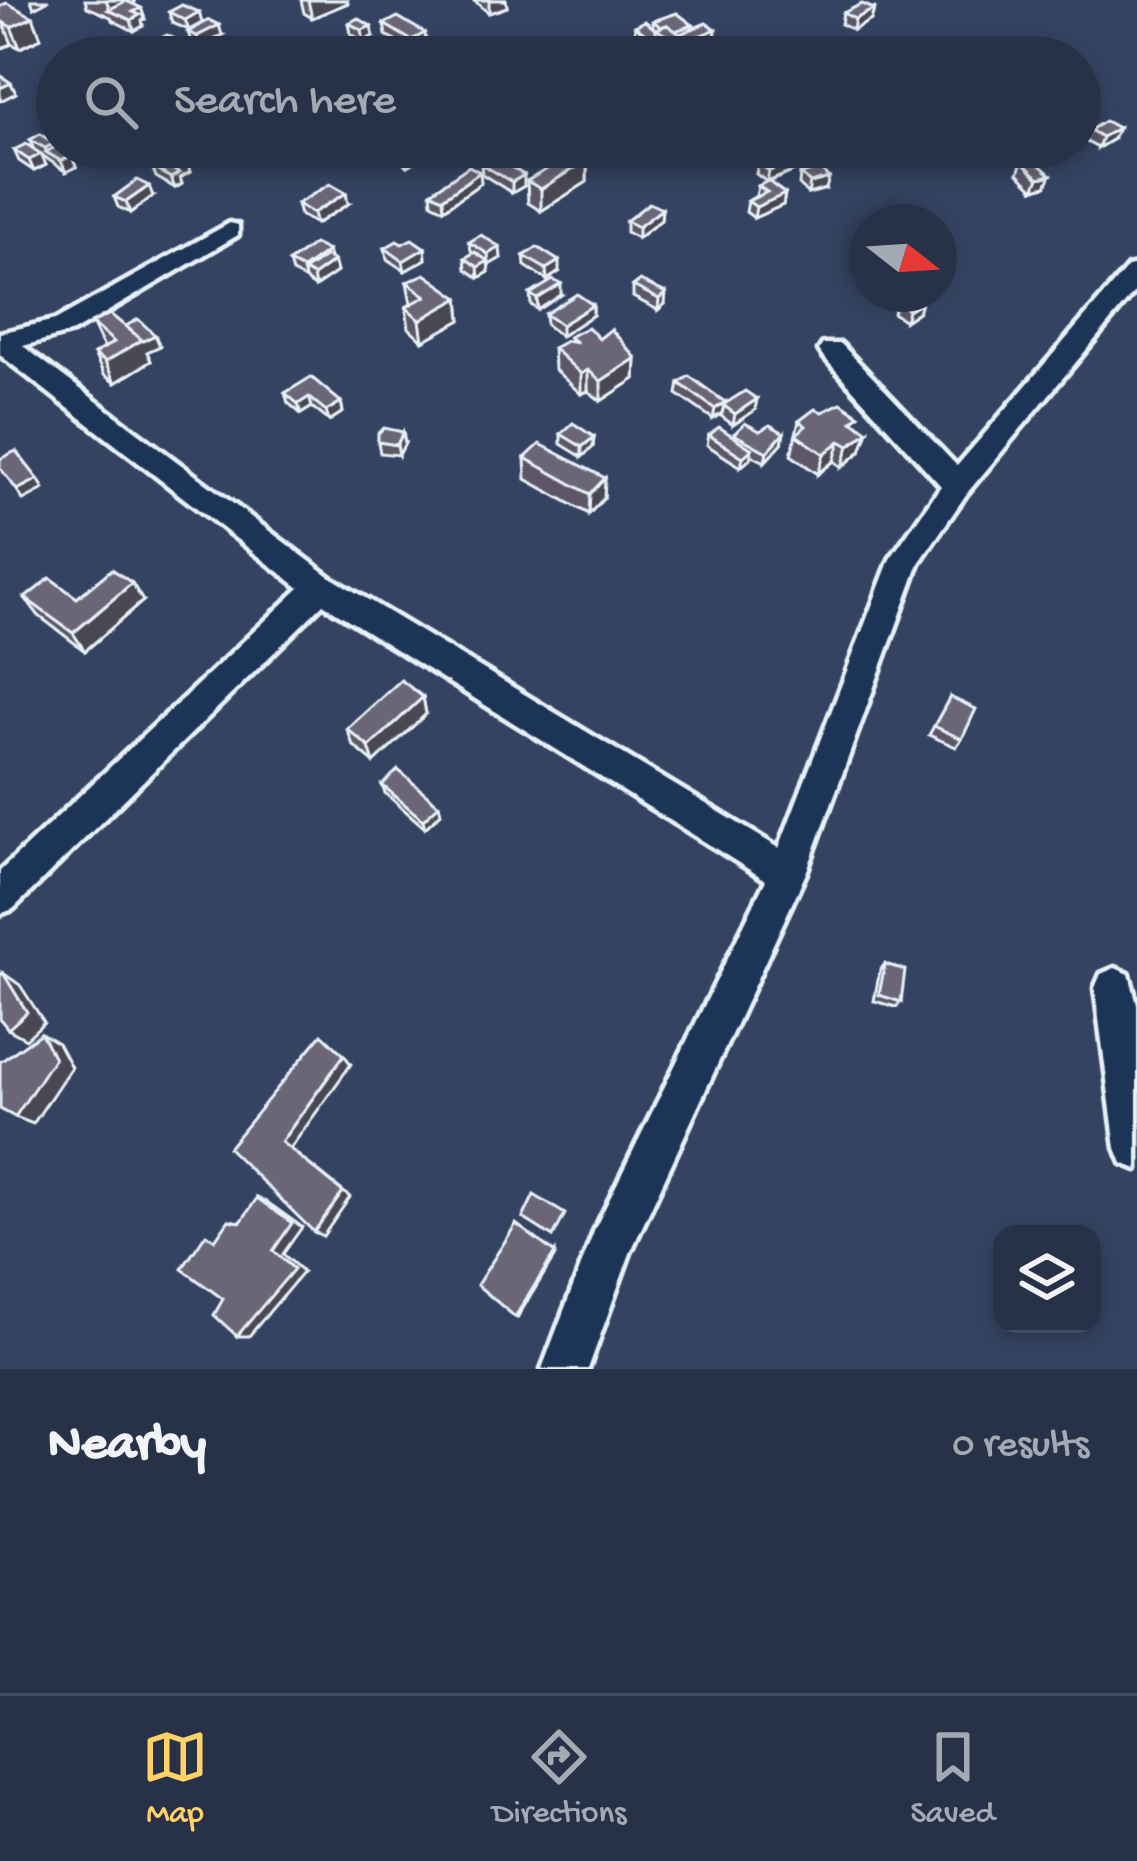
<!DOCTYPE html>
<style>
:root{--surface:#273249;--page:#2f3a50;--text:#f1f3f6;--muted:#a4aab4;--line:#434d61;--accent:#ffd166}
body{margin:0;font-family:"Gochi Hand",sans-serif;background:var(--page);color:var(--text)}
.controls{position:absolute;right:36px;bottom:36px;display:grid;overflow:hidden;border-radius:24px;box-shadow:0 6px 18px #0003}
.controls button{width:108px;height:108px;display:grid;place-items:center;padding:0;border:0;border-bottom:3px solid var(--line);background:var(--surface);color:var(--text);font:60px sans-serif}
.compass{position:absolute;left:849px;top:204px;width:108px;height:108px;border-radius:50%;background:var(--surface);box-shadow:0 6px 18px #0003;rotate:107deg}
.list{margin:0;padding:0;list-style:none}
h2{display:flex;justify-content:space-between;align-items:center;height:156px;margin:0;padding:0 48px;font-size:51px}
h2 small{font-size:39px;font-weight:400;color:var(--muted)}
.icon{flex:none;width:66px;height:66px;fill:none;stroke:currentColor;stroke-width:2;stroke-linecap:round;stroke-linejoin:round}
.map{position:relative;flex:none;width:1137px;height:1369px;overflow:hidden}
.search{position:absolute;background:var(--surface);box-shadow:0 6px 18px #0003;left:36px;right:36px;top:36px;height:132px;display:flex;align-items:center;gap:30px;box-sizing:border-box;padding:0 42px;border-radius:66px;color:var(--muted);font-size:45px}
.sheet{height:324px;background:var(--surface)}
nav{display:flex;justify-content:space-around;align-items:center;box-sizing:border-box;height:168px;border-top:3px solid var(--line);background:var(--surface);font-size:33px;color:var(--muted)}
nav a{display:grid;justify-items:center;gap:6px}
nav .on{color:var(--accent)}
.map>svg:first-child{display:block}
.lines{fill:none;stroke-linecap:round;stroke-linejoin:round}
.minor-casing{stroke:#e8f1f8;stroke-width:9}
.minor{fill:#1d3557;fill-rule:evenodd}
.wall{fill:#5b5766;stroke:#e8f1f8;stroke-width:3}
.shaded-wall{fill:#4a4753;stroke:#e8f1f8;stroke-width:3}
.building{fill:#6a6577;stroke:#e8f1f8;stroke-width:3}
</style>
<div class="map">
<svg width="1137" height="1369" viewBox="0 0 1137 1369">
<rect width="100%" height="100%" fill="#344361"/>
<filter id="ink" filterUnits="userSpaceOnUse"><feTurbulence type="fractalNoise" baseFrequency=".00833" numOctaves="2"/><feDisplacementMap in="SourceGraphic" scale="24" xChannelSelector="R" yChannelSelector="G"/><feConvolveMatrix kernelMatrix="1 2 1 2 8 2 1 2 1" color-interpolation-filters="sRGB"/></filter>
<g filter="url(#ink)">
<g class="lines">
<defs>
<g id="minor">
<path d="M 230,223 L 238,225 L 238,235 L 73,332 L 23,346 L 332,578 L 779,848 L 890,559 L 941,486 L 823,356 L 819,350 L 823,344 L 841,344 L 957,466 L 1128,267 L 1137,265 L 1137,289 L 967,493 L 919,563 L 806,873 L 630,1253 L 588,1369 L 542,1369 L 595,1229 L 766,880 L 323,604 L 13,909 L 0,914 L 0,871 L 300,588 L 0,355 L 0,333 L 55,320 Z"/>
<path d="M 1115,968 L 1129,974 L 1137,1005 L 1137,1169 L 1122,1163 L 1116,1148 L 1095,988 L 1101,974 Z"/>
</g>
</defs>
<!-- minor casing -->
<use href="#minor" class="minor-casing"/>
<!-- minor -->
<use href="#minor" class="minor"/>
</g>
<!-- wall -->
<g class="wall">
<path d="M 85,0 L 134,0 L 135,5 L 141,8 L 145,19 L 142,20 L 143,26 L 134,31 L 112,20 L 111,17 L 87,7 Z"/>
<path d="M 301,0 L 347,0 L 348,3 L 312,18 L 304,13 Z"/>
<path d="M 473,0 L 506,0 L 507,7 L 489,13 Z"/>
<path d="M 0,6 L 33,17 L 41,38 L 20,48 L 12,44 L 0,49 Z"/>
<path d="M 874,9 L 871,20 L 853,30 L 841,24 L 843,13 Z"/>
<path d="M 169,12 L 199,12 L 189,30 L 172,23 Z"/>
<path d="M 653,21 L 693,25 L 692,28 L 716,29 L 714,50 L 698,57 L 661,57 L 662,55 L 655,51 L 655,48 L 640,53 L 632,47 L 635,26 L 653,27 Z"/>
<path d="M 349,23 L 373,36 L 364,41 L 351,34 Z"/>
<path d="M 384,24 L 426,43 L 412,50 L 386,35 Z"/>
<path d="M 188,32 L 222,35 L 200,47 L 191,42 Z"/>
<path d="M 146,46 L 195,57 L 150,57 Z"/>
<path d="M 1090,130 L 1113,139 L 1098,148 L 1085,141 Z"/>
<path d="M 48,139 L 94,147 L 73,159 L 76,167 L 66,172 L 39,153 L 46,165 L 34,171 L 19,161 L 14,150 L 34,150 L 30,140 Z"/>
<path d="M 146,147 L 189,147 L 190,152 L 181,158 L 190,172 L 180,178 L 182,184 L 175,188 L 156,177 L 152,167 L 167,158 L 153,148 Z"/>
<path d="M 397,147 L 426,147 L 427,155 L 407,166 L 397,159 L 395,149 Z"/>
<path d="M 890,147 L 921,147 L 921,160 L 912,164 Z"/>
<path d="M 799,159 L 797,170 L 769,182 L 785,194 L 783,205 L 754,218 L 746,212 L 748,201 L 756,196 L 758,186 L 767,182 L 756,174 L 758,163 Z"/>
<path d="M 587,160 L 587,182 L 541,211 L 528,203 L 527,181 Z"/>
<path d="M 1022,162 L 1046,186 L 1034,189 L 1018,173 Z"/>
<path d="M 481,164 L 524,186 L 512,193 L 482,174 Z"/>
<path d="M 801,164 L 826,189 L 808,194 L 799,185 Z"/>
<path d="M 480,172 L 481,183 L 444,209 L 432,203 L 431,192 Z"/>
<path d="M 153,196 L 130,213 L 118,207 L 114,197 Z"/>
<path d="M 297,204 L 348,204 L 316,224 L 300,215 Z"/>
<path d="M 662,209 L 661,220 L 638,238 L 626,232 L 626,221 Z"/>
<path d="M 469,242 L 501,258 L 488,265 L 489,272 L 479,278 L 466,269 L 465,258 L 472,254 Z"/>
<path d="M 402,244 L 425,248 L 426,259 L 405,271 L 387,259 L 385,248 Z"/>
<path d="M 524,256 L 559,272 L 547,280 L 525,266 Z"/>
<path d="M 330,259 L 334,261 L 337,272 L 315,287 L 307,282 L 306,280 L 292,273 L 289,262 Z"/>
<path d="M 640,281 L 665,304 L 658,310 L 633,297 L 633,286 Z"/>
<path d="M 407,282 L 459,298 L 461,320 L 423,341 L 409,328 L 406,307 L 411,304 Z"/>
<path d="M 530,294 L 561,295 L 538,310 L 531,305 Z"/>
<path d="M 897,302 L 918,312 L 905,321 L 893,313 Z"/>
<path d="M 593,305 L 593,315 L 561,336 L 546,325 L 545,314 Z"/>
<path d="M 92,323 L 127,327 L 160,346 L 147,352 L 151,361 L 115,383 L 104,375 L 94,354 L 105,347 L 102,344 Z"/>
<path d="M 569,337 L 599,339 L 636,358 L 635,379 L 601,401 L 588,391 L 581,394 L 554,369 L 553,348 L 569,342 Z"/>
<path d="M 679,383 L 725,404 L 755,410 L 733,425 L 721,416 L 722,413 L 713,419 L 677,394 Z"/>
<path d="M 285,393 L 341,402 L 343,412 L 329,421 L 312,407 L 301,414 L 288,403 Z"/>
<path d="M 799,421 L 857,424 L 861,451 L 842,467 L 834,461 L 818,474 L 791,455 Z"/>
<path d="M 561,434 L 594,437 L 593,447 L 582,457 L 561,444 Z"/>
<path d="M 734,434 L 782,443 L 765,462 L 751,455 L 750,459 L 741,467 L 707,445 L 709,435 L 734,437 Z"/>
<path d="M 378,442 L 405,443 L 399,455 L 380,453 Z"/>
<path d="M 525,458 L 605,478 L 604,498 L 589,514 L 526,479 Z"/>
<path d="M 25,598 L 77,598 L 143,601 L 85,651 L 39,616 Z"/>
<path d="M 423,697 L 426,714 L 374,763 L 353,745 L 347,729 Z"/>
<path d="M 950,697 L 962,739 L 956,747 L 929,735 Z"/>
<path d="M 382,785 L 439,805 L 441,813 L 425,828 L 385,793 Z"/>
<path d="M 885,964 L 901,1002 L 896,1007 L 874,1001 L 880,970 Z"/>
</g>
<!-- shaded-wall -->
<g class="shaded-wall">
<path d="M 31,0 L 49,0 L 34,8 Z"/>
<path d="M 106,0 L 134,0 L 135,5 L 110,10 Z"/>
<path d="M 308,0 L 347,0 L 348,3 L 312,18 Z"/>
<path d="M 489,0 L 506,0 L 507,7 L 489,13 Z"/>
<path d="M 141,8 L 145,19 L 142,20 L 143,26 L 134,31 L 131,20 L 133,12 Z"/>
<path d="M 874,9 L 871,20 L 853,30 L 855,19 Z"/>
<path d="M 199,12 L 202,23 L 189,30 L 185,20 Z"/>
<path d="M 33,17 L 41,38 L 20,48 L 11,27 Z"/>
<path d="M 3,22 L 12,44 L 0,49 L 0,24 Z"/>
<path d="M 219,25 L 222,35 L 200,47 L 197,36 Z"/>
<path d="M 371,26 L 373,36 L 364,41 L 362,30 Z"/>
<path d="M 716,29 L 714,50 L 698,57 L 679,57 L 680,44 Z"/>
<path d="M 425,33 L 426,43 L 412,50 L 411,40 Z"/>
<path d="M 656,37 L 655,48 L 640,53 L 640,42 Z"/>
<path d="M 192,47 L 195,57 L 174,57 Z"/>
<path d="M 11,83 L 16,93 L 0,101 L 0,88 Z"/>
<path d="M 1118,128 L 1113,139 L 1098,148 L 1102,137 Z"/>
<path d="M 57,142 L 57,147 L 94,147 L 73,159 L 76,167 L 66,172 L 61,161 L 47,153 L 45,148 Z"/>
<path d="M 177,147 L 189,147 L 190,152 L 174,162 L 170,151 Z"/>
<path d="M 420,147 L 426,147 L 427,155 L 407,166 L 405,155 Z"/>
<path d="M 924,150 L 921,160 L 912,164 L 916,153 Z"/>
<path d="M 41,154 L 46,165 L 34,171 L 29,160 Z"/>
<path d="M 799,159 L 797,170 L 767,182 L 769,171 Z"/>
<path d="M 587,160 L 587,182 L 541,211 L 541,189 Z"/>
<path d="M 187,161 L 190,172 L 180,178 L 182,184 L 175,188 L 171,178 L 172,169 Z"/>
<path d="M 480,172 L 481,183 L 444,209 L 443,198 Z"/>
<path d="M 524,175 L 524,186 L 512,193 L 512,182 Z"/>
<path d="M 1051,175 L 1046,186 L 1034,189 L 1039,178 Z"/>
<path d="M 829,178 L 826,189 L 808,194 L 810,183 Z"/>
<path d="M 149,186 L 153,196 L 130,213 L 126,202 Z"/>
<path d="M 346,193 L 348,204 L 316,224 L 313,213 Z"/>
<path d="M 785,194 L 783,205 L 754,218 L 756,207 Z"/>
<path d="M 662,209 L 661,220 L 638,238 L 638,227 Z"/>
<path d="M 912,212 L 909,222 L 883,222 Z"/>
<path d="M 500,247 L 501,258 L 489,265 L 488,254 Z"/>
<path d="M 425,248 L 426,259 L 405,271 L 403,261 Z"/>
<path d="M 328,251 L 331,261 L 304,271 L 305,280 L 303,269 Z"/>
<path d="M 334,261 L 337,272 L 315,287 L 313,276 Z"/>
<path d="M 488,261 L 489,272 L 479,278 L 478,267 Z"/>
<path d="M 559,261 L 559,272 L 547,280 L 546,269 Z"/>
<path d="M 561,284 L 561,295 L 538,310 L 537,299 Z"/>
<path d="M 666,293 L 665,304 L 658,310 L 659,299 Z"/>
<path d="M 459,298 L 461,320 L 423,341 L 420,320 Z"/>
<path d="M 921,302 L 918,312 L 905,321 L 908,310 Z"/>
<path d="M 593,305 L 593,315 L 561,336 L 561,325 Z"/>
<path d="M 155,335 L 160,346 L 147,352 L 151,361 L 115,383 L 105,362 L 142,340 Z"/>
<path d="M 636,358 L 635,379 L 601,401 L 601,381 Z"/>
<path d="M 588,370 L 588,391 L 581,394 L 581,374 Z"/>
<path d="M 309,397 L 312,407 L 301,414 L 298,404 Z"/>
<path d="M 757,399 L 755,410 L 733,425 L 735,414 Z"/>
<path d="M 341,402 L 343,412 L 329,421 L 326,411 Z"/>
<path d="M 725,402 L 722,413 L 713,419 L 715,409 Z"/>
<path d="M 868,431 L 861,451 L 842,467 L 849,446 Z"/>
<path d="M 403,432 L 405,443 L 399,455 L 397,445 Z"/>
<path d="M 784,433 L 782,443 L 765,462 L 767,452 Z"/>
<path d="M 594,437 L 593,447 L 582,457 L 582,447 Z"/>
<path d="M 840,441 L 834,461 L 818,474 L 824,454 Z"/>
<path d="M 752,449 L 750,459 L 741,467 L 743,457 Z"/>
<path d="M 605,478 L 604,498 L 589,514 L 590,494 Z"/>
<path d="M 38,479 L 44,489 L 23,500 L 17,490 Z"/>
<path d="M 132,583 L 143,601 L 85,651 L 73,633 Z"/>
<path d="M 423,697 L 426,714 L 374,763 L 369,747 Z"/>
<path d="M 439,805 L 441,813 L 425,828 L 423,820 Z"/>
<path d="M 3,973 L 20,985 L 44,1022 L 26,1039 L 8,1029 Z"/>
<path d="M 41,1033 L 58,1043 L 71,1067 L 33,1124 L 15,1117 Z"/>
<path d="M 344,1055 L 351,1064 L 290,1149 L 350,1197 L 323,1236 L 314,1232 L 281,1142 Z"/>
<path d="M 257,1198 L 267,1202 L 302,1227 L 283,1254 L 303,1272 L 249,1336 L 237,1336 L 273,1251 Z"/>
<path d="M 555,1253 L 555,1256 L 517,1318 L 515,1317 Z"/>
</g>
<!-- building -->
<g class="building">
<path d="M 126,1 L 141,8 L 133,12 L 140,15 L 131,20 L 108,10 Z"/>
<path d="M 7,3 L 33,17 L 11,27 L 3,22 L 0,24 L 0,6 Z"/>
<path d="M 862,4 L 874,9 L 855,19 L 843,13 Z"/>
<path d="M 182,5 L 199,12 L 185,20 L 169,12 Z"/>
<path d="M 677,13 L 693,25 L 675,31 L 667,25 L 661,27 L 653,21 Z"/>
<path d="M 398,17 L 425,33 L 411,40 L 384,24 Z"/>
<path d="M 358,18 L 371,26 L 362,30 L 349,23 Z"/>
<path d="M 209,20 L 219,25 L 197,36 L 188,32 Z"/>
<path d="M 645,21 L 656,30 L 656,37 L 640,42 L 633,37 L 644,33 L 635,26 Z"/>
<path d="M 706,23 L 716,29 L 680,44 L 656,29 L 667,25 L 680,34 Z"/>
<path d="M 167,35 L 192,47 L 174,57 L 169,57 L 146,46 Z"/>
<path d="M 614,46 L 630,57 L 588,57 Z"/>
<path d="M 737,49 L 770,57 L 733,57 Z"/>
<path d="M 274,50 L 288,57 L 262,57 Z"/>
<path d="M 0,75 L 11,83 L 0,88 Z"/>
<path d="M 1105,121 L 1118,128 L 1102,137 L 1090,130 Z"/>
<path d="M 40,134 L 48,139 L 57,134 L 57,142 L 45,148 L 30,140 Z"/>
<path d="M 26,144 L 41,154 L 29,160 L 14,150 Z"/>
<path d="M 57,146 L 71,147 L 63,151 L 71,156 L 61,161 L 46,152 Z"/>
<path d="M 398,147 L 420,147 L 405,155 L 395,149 Z"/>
<path d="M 908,147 L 921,147 L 924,150 L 916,153 Z"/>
<path d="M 788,151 L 799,159 L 769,171 L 758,163 Z"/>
<path d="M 574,153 L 587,160 L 541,189 L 527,181 Z"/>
<path d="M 175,154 L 187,161 L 172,169 L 179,173 L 171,178 L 152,167 Z"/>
<path d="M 494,157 L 524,175 L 512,182 L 481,164 Z"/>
<path d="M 1033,159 L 1051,175 L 1039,178 L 1022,162 Z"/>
<path d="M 812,161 L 829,178 L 810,183 L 801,174 L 809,172 L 801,164 Z"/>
<path d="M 469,166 L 480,172 L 443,198 L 431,192 Z"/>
<path d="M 137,180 L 149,186 L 126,202 L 114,197 Z"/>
<path d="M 768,181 L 785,194 L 756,207 L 748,201 L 767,192 L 758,186 Z"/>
<path d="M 330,184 L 346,193 L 313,213 L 297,204 Z"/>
<path d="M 649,203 L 662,209 L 638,227 L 626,221 Z"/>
<path d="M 903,204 L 912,212 L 883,222 L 873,215 Z"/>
<path d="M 481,235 L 500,247 L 488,254 L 469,242 Z"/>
<path d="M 412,239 L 425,248 L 403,261 L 385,248 L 397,241 L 402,244 Z"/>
<path d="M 314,244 L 328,251 L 303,269 L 289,262 Z"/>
<path d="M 537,247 L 559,261 L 546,269 L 524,256 Z"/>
<path d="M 475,252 L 488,261 L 478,267 L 465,258 Z"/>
<path d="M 326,256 L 334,261 L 313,276 L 304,271 Z"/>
<path d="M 425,274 L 459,298 L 420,320 L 406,307 L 426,296 L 407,282 Z"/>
<path d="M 553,280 L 561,284 L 537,299 L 530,294 Z"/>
<path d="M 640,281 L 666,293 L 659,299 L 633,286 Z"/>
<path d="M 577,294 L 593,305 L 561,325 L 545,314 Z"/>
<path d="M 909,294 L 921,302 L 908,310 L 897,302 Z"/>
<path d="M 110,314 L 142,340 L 105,362 L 94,354 L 114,342 L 92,323 Z"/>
<path d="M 138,319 L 155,335 L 143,341 L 126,326 Z"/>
<path d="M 588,327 L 599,339 L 611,329 L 636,358 L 601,381 L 588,370 L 581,374 L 553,348 L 566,341 L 577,343 L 569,337 Z"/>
<path d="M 689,376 L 725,402 L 715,409 L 679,383 Z"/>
<path d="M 311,377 L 341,402 L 326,411 L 309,397 L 298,404 L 285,393 Z"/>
<path d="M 745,391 L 757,399 L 735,414 L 723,405 Z"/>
<path d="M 841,403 L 859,415 L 852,421 L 868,431 L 849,446 L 840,441 L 824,454 L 796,435 L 806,426 L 799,421 L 815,409 L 822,412 Z"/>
<path d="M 573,423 L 594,437 L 582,447 L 561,434 Z"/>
<path d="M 745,423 L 760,431 L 770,425 L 784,433 L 767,452 L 734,434 Z"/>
<path d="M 719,427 L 752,449 L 743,457 L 709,435 Z"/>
<path d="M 384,428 L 403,432 L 397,445 L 378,442 L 378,433 Z"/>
<path d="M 540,444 L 605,478 L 590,494 L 525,458 Z"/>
<path d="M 16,451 L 38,479 L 17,490 L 0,468 L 0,459 Z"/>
<path d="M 112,569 L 132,583 L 73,633 L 25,598 L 50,578 L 77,598 Z"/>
<path d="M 401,680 L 423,697 L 369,747 L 347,729 Z"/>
<path d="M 950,697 L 976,709 L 962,739 L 934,726 Z"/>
<path d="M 398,770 L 439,805 L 423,820 L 382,785 Z"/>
<path d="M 885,964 L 905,970 L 901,1002 L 879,995 Z"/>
<path d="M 3,973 L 27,1012 L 8,1029 L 0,1019 L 0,975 Z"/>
<path d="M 41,1033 L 54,1058 L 15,1117 L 0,1109 L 0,1062 Z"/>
<path d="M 322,1034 L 344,1055 L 281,1142 L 343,1192 L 314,1232 L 228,1148 Z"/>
<path d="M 534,1195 L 565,1214 L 553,1237 L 523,1218 Z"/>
<path d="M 257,1198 L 292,1223 L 273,1251 L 294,1269 L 237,1336 L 214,1315 L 223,1299 L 182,1269 L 206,1234 L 215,1240 L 229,1220 L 241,1222 Z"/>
<path d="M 516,1224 L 555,1253 L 515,1317 L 477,1285 Z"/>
</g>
</g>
</svg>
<div class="controls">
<button><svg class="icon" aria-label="layers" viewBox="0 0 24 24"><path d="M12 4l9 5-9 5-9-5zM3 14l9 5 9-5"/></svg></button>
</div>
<svg class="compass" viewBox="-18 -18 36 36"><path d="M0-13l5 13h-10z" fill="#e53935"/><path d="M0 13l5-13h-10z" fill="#a4aab4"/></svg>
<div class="search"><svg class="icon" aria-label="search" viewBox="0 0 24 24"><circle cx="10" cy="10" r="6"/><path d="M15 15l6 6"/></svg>Search here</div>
</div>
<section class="sheet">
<h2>Nearby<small>0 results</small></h2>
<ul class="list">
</ul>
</section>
<nav>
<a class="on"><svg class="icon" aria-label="map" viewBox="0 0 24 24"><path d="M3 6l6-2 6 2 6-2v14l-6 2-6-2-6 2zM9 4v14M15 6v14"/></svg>Map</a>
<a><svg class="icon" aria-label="directions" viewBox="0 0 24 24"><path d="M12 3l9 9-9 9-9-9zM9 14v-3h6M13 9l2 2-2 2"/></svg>Directions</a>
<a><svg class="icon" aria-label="saved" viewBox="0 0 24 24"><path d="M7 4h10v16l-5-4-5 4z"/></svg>Saved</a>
</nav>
